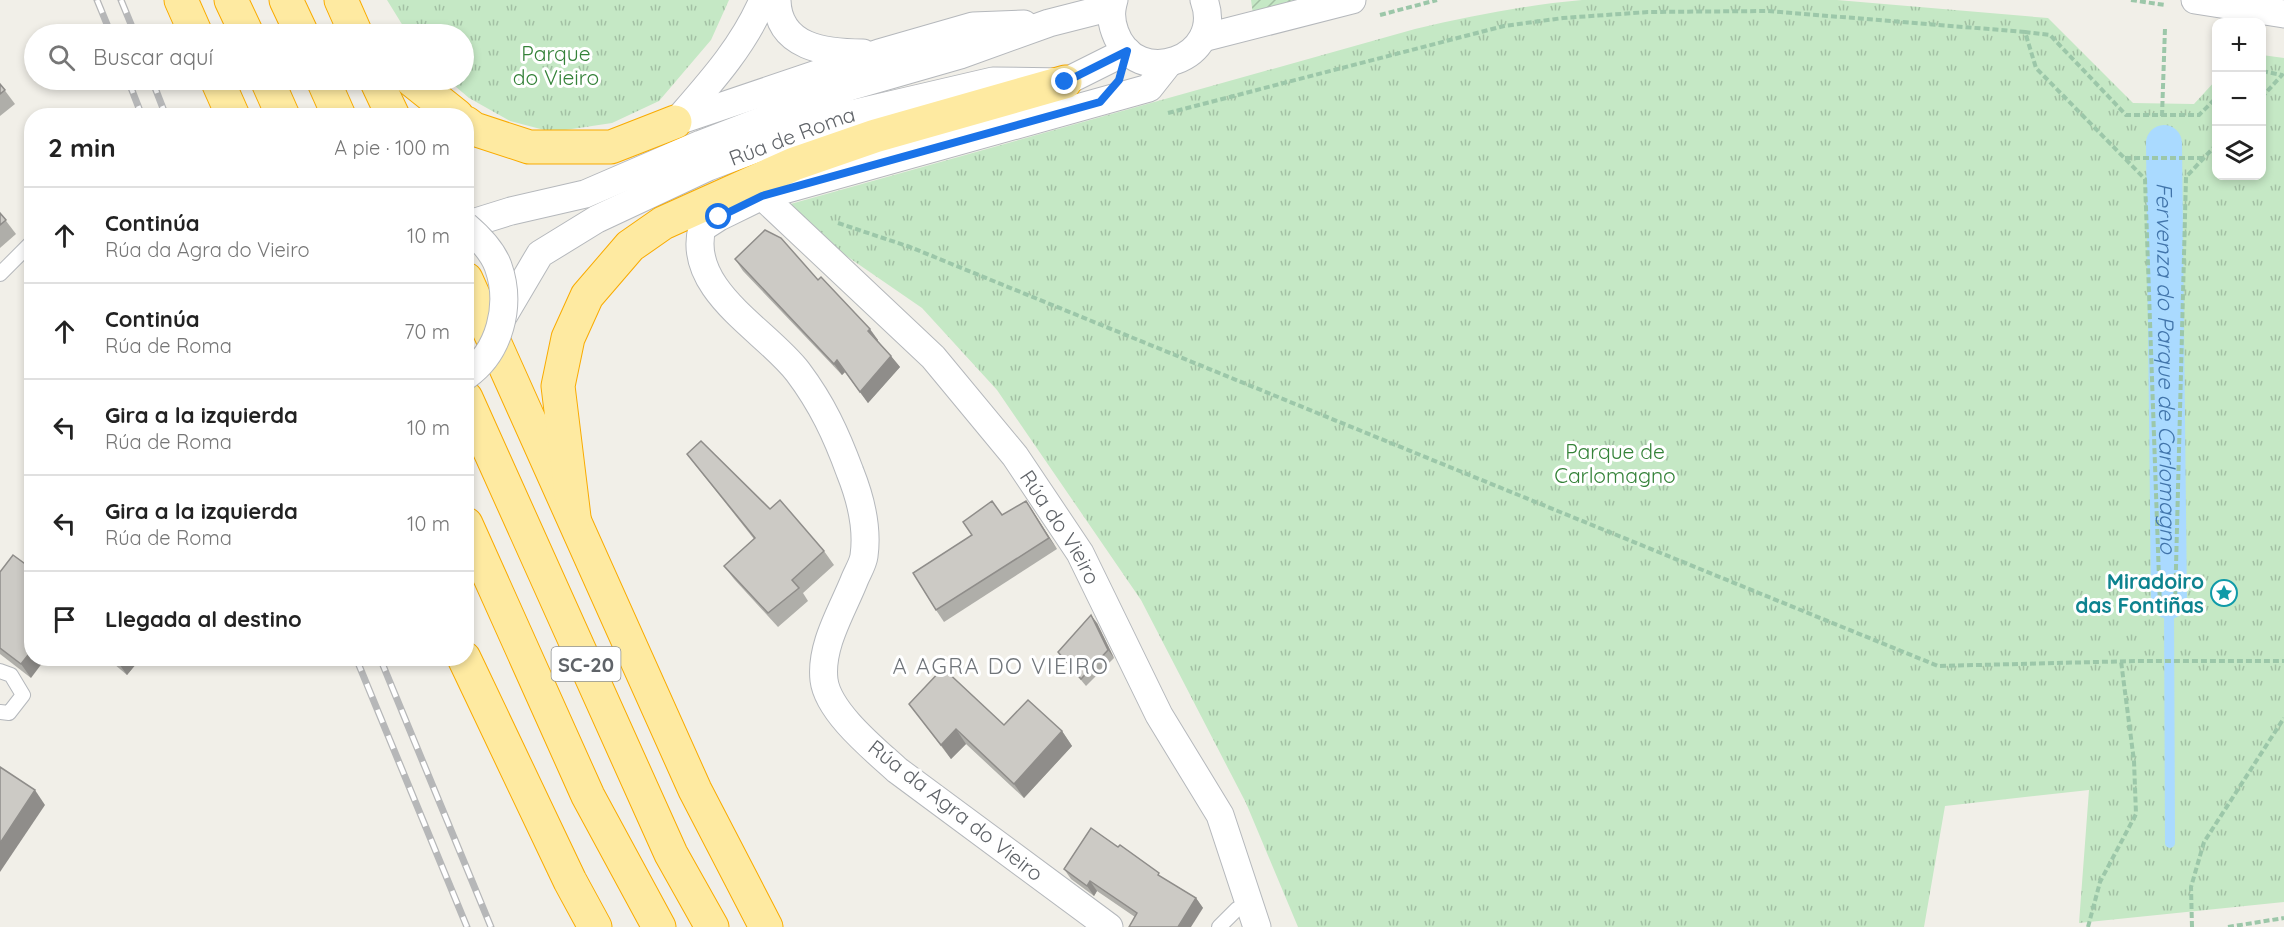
<!DOCTYPE html>
<html lang="es">
<meta charset="utf-8">
<style>
:root{--surface:#fff;--page:#f6f6f6;--text:#222;--muted:#767676;--line:#e0e0e0}
body{margin:0;font-family:Quicksand,sans-serif;background:var(--page);color:var(--text)}
.controls{position:absolute;right:18px;top:18px;display:grid;overflow:hidden;border-radius:12px;box-shadow:0 3px 9px #0003}
.controls button{width:54px;height:54px;display:grid;place-items:center;padding:0;border:0;border-bottom:2px solid var(--line);background:var(--surface);color:var(--text);font:30px sans-serif}
.stop{position:absolute;width:18px;height:18px;margin:-14px;border:4px solid #1a73e8;border-radius:50%;background:#fff}
.stop.end{background:#1a73e8;border-color:#fff;box-shadow:0 2px 6px #0008}
.list{margin:0;padding:0;list-style:none}
h2{display:flex;justify-content:space-between;align-items:center;height:78px;margin:0;padding:0 24px;font-size:26px}
h2 small{font-size:20px;font-weight:400;color:var(--muted)}
.list li{display:grid;grid-template-columns:39px 1fr auto;gap:18px;align-items:center;box-sizing:border-box;height:96px;padding:0 24px;border-top:2px solid var(--line)}
.list b{display:block;font-size:22px;white-space:nowrap}
.list p{margin:0;font-size:20px;white-space:nowrap;color:var(--muted)}
.list em{font-size:20px;font-style:normal;color:var(--muted)}
.icon{flex:none;width:33px;height:33px;fill:none;stroke:currentColor;stroke-width:2;stroke-linecap:round;stroke-linejoin:round}
.map{position:relative;flex:none;width:2284px;height:927px;overflow:hidden}
.search{position:absolute;background:var(--surface);box-shadow:0 3px 9px #0003;left:24px;top:24px;width:450px;height:66px;display:flex;align-items:center;gap:15px;box-sizing:border-box;padding:0 21px;border-radius:33px;color:var(--muted);font-size:22px}
.panel{position:absolute;background:var(--surface);box-shadow:0 3px 9px #0003;left:24px;top:108px;width:450px;height:558px;border-radius:24px}
.map>svg:first-child{display:block}
.park{fill:url(#park-tufts)}
.garden{fill:url(#garden-furrows)}
.lines{fill:none;stroke-linecap:round;stroke-linejoin:round}
.stream{stroke:#aadaff;stroke-width:10}
.canal{stroke:#aadaff;stroke-width:36}
.service-casing{stroke:#b5b8bc;stroke-width:16}
.minor-casing{stroke:#b5b8bc;stroke-width:29}
.trunk-casing{stroke:#f9ab00;stroke-width:35}
.path{stroke:#9cc7a9;stroke-width:4;stroke-dasharray:6 3;stroke-linecap:butt}
.service{stroke:#fff;stroke-width:14}
.minor{stroke:#fff;stroke-width:27}
.trunk{stroke:#feeaa1;stroke-width:33}
.rail-casing{stroke:#b6b7b8;stroke-width:7}
.rail{stroke:#fff;stroke-width:4.5;stroke-dasharray:14;stroke-linecap:butt}
.minor-bridge-casing{stroke:#b5b8bc;stroke-width:29;stroke-linecap:butt}
.minor-bridge{stroke:#fff;stroke-width:27}
.wall{fill:#afaea9}
.shaded-wall{fill:#8f8d8a}
.building{fill:#cccac5;stroke:#8f8d8a;stroke-width:1.5}
.route{stroke:#1a73e8;stroke-width:8}
.labels{text-anchor:middle;dominant-baseline:central;stroke-width:6;stroke-linejoin:round;paint-order:stroke}
.shield{fill:#fff;stroke:#8f9295;stroke-width:1.5}
.shield-label{font-size:20px;font-weight:bold;fill:#5f6368}
.park-label{font-size:21px;fill:#348238;stroke:#fff}
.street-label{font-size:21px;fill:#5f6368;stroke:#fff}
.culture-label{font-size:21px;font-weight:bold;fill:#0d838f;stroke:#fff;text-anchor:end}
.water-label{font-size:22px;font-style:italic;fill:#4174aa;stroke:#fff}
.neighbourhood-label{font-size:22px;letter-spacing:1.5px;fill:#70757a;stroke:#fff}
</style>
<div class="map">
<svg width="2284" height="927" viewBox="0 0 2284 927">
<defs>
<pattern id="park-tufts" width="24" height="20" patternUnits="userSpaceOnUse" patternTransform="scale(1.5)"><rect width="24" height="20" fill="#c5e8c5"/><path d="M3 7l-1-3M5 7V3M7 7l1-3M15 17l-1-3M17 17v-4M19 17l1-3" fill="none" stroke="#a3c0a4"/></pattern>
<pattern id="garden-furrows" width="10" height="10" patternUnits="userSpaceOnUse" patternTransform="scale(1.5)"><rect width="10" height="10" fill="#c5e8c5"/><path d="M-1 1l2-2M0 10L10 0M9 11l2-2" fill="none" stroke="#a3c0a4"/></pattern>
</defs>
<rect width="100%" height="100%" fill="#f1efe8"/>
<!-- park -->
<g class="park">
<path d="M 387,0 L 729,0 L 711,40 L 659,101 L 612,123 L 552,132 L 510,121 L 469,98 L 448,80 L 464,80 L 464,34 L 408,34 Z"/>
<path d="M 1582,0 L 1837,0 L 2048,18 L 2133,103 L 2194,104 L 2216,80 L 2216,176 L 2262,176 L 2262,55 L 2284,58 L 2284,902 L 2079,923 L 2089,790 L 1945,806 L 1924,927 L 1298,927 L 1246,803 L 1141,600 L 997,390 L 922,308 L 787,215 L 787,205 L 1415,29 C 1471,16 1525,5 1582,0 Z"/>
</g>
<!-- garden -->
<path class="garden" d="M 1251,0 L 1303,0 L 1253,14 Z"/>
<g class="lines">
<!-- stream -->
<path class="stream" d="M 2169,601 L 2170,843"/>
<!-- canal -->
<path class="canal" id="s1" d="M 2164,143 L 2169,601"/>
<defs>
<g id="service">
<path d="M 0,274 L 32,242"/>
<path d="M 0,671 L 11,675 L 23,695 L 9,713 L 0,712"/>
<path d="M 1219,927 L 1237,909 L 1249,904"/>
</g>
<g id="minor">
<path d="M 777,0 C 778,48 826,53 863,53"/>
<path d="M 1114,0 C 1110,11 1111,21 1115,32 C 1136,91 1226,59 1204,0"/>
<path d="M 2195,0 L 2284,14"/>
<path d="M 1203,38 L 1352,0"/>
<path d="M 675,122 L 879,53 L 973,26 L 1024,24"/>
<path d="M 676,122 C 709,84 743,47 763,0"/>
<path id="s2" d="M 762,196 L 933,357 L 1015,456 L 1080,553 L 1159,715 L 1220,815 L 1257,927"/>
<path d="M 466,225 L 511,211 L 585,194 L 701,144 L 852,86 L 960,55 L 1049,23 L 1112,7"/>
<path id="s3" d="M 504,315 L 540,254 L 597,219 L 708,167 L 843,116 L 993,81 L 1065,82 L 1127,51"/>
<path d="M 1109,927 L 897,770 C 874,749 828,712 824,680 C 820,646 842,611 854,581 C 857,573 863,564 864,556 C 868,528 860,497 850,472 C 836,434 822,404 798,372 C 766,330 686,290 702,228 L 719,217 L 762,196 L 1149,88 L 1168,64"/>
</g>
<g id="trunk">
<path d="M 181,0 L 196,34"/>
<path d="M 231,0 L 247,34"/>
<path d="M 286,0 L 302,34"/>
<path d="M 341,0 L 356,34"/>
<path d="M 217,80 L 233,116"/>
<path d="M 267,80 L 283,116"/>
<path d="M 323,80 L 339,116"/>
<path d="M 376,80 L 393,116"/>
<path d="M 412,80 L 457,116"/>
<path d="M 466,123 L 474,129 L 529,147 L 611,147 L 675,122"/>
<path d="M 466,279 L 695,790 L 766,927"/>
<path d="M 466,398 L 671,854 L 712,927"/>
<path d="M 574,517 L 558,386 L 568,338 L 587,296 L 630,246 L 663,223 L 794,164 L 875,136 L 1065,82"/>
<path d="M 466,524 L 588,796 L 659,927"/>
<path d="M 464,658 L 570,881 L 595,927"/>
</g>
</defs>
<!-- service casing -->
<use href="#service" class="service-casing"/>
<!-- minor casing -->
<use href="#minor" class="minor-casing"/>
<!-- trunk casing -->
<use href="#trunk" class="trunk-casing"/>
<!-- path -->
<g class="path">
<path d="M 2131,0 L 2165,5"/>
<path d="M 1380,15 L 1437,0"/>
<path d="M 2262,71 L 2282,75 L 2262,97"/>
<path d="M 1168,113 L 1504,26 L 1563,18 L 1648,12 L 1768,11 L 2025,32"/>
<path d="M 2162,116 L 2165,28"/>
<path d="M 2125,158 L 2204,158"/>
<path d="M 838,223 L 910,247 L 1938,666 L 2136,661 L 2284,661"/>
<path d="M 2175,606 L 2186,177 L 2216,145"/>
<path d="M 2160,607 L 2145,179 L 2036,68 L 2025,32 L 2050,35 L 2126,115 L 2199,115 L 2216,98"/>
<path d="M 2088,927 L 2100,882 L 2136,814 L 2134,761 L 2121,661"/>
<path d="M 2192,927 L 2191,887 L 2204,842 L 2284,718"/>
<path d="M 2228,927 L 2284,918"/>
</g>
<!-- service -->
<use href="#service" class="service"/>
<!-- minor -->
<use href="#minor" class="minor"/>
<!-- trunk -->
<use href="#trunk" class="trunk"/>
<defs>
<g id="rail">
<path d="M 97,0 L 111,34"/>
<path d="M 121,0 L 135,34"/>
<path d="M 128,80 L 142,116"/>
<path d="M 152,80 L 166,116"/>
<path d="M 356,658 L 467,927"/>
<path d="M 380,658 L 491,927"/>
</g>
</defs>
<!-- rail casing -->
<use href="#rail" class="rail-casing"/>
<!-- rail -->
<use href="#rail" class="rail"/>
<defs>
<path id="minor-bridge" d="M 466,226 C 479,237 492,250 498,266 C 512,305 500,352 466,376"/>
</defs>
<!-- minor-bridge casing -->
<use href="#minor-bridge" class="minor-bridge-casing"/>
<!-- minor-bridge -->
<use href="#minor-bridge" class="minor-bridge"/>
</g>
<!-- wall -->
<g class="wall">
<path d="M 0,84 L 15,104 L 0,116 Z"/>
<path d="M 0,213 L 16,234 L 0,248 Z"/>
<path d="M 735,259 L 818,280 L 878,340 L 878,341 L 900,367 L 868,403 L 845,372 L 842,375 L 743,271 Z"/>
<path d="M 687,454 L 770,509 L 824,551 L 834,565 L 803,593 L 808,601 L 778,627 L 734,579 L 724,566 L 754,539 L 697,467 Z"/>
<path d="M 1026,501 L 1057,549 L 944,622 L 936,610 L 972,535 Z"/>
<path d="M 0,572 L 31,678 L 0,654 Z"/>
<path d="M 1097,623 L 1114,658 L 1086,686 L 1058,652 Z"/>
<path d="M 107,658 L 141,658 L 127,675 Z"/>
<path d="M 909,704 L 1004,725 L 1062,731 L 1072,746 L 1024,798 L 966,744 L 951,759 Z"/>
<path d="M 1064,869 L 1163,878 L 1196,898 L 1203,908 L 1135,917 L 1097,891 L 1094,896 L 1071,879 Z"/>
</g>
<!-- shaded-wall -->
<g class="shaded-wall">
<path d="M 870,329 L 878,340 L 876,343 L 868,331 Z"/>
<path d="M 891,356 L 900,367 L 868,403 L 860,392 Z"/>
<path d="M 837,360 L 845,372 L 842,375 L 834,364 Z"/>
<path d="M 1026,501 L 1034,513 L 1057,549 L 1049,538 Z"/>
<path d="M 1091,615 L 1097,623 L 1114,658 L 1108,650 Z"/>
<path d="M 32,650 L 32,658 L 46,658 L 31,678 L 21,664 Z"/>
<path d="M 119,658 L 141,658 L 127,675 L 117,661 Z"/>
<path d="M 956,729 L 966,744 L 951,759 L 941,745 Z"/>
<path d="M 1062,731 L 1072,746 L 1024,798 L 1014,784 Z"/>
<path d="M 35,790 L 45,805 L 0,872 L 0,843 Z"/>
<path d="M 1090,881 L 1097,891 L 1094,896 L 1087,886 Z"/>
<path d="M 1196,898 L 1203,908 L 1191,927 L 1178,927 Z"/>
</g>
<!-- building -->
<g class="building">
<path d="M 0,84 L 5,90 L 0,94 Z"/>
<path d="M 0,213 L 6,220 L 0,225 Z"/>
<path d="M 765,230 L 781,238 L 818,280 L 821,277 L 870,329 L 868,331 L 891,356 L 860,392 L 837,360 L 834,364 L 735,259 Z"/>
<path d="M 701,441 L 770,509 L 780,500 L 824,551 L 792,580 L 799,588 L 768,613 L 724,566 L 755,538 L 687,454 Z"/>
<path d="M 992,501 L 1002,515 L 1026,501 L 1049,538 L 936,610 L 913,573 L 972,535 L 963,522 Z"/>
<path d="M 13,555 L 32,569 L 32,650 L 21,664 L 0,648 L 0,572 Z"/>
<path d="M 1091,615 L 1108,650 L 1081,679 L 1058,652 Z"/>
<path d="M 943,668 L 1004,725 L 1028,700 L 1062,731 L 1014,784 L 956,729 L 941,745 L 909,704 Z"/>
<path d="M 0,767 L 35,790 L 0,843 Z"/>
<path d="M 1091,828 L 1118,847 L 1120,845 L 1159,873 L 1158,875 L 1196,898 L 1178,927 L 1129,927 L 1137,913 L 1090,881 L 1087,886 L 1064,869 Z"/>
</g>
<g class="lines">
<!-- route -->
<path class="route" d="M 719,217 L 762,196 L 1100,102 L 1119,80 L 1127,51 L 1065,82"/>
</g>
<!-- icons -->
<defs>
<symbol id="sight-ring" viewBox="-11 -11 22 22"><circle r="9.5" fill="#fff" stroke="#0f9aa8" stroke-width="1.5"/><path d="M0-6L1.8-2.2L6-1.7L2.9 1.2L3.7 5.4L0 3.3L-3.7 5.4L-2.9 1.2L-6-1.7L-1.8-2.2Z" fill="#0f9aa8"/></symbol>
</defs>
<g fill-rule="evenodd">
<use href="#sight-ring" x="2209" y="578" width="30" height="30"/>
</g>
<g class="labels">
<!-- shield labels -->
<rect class="shield" x="551.5" y="647" width="69" height="34" rx="4.5"/>
<g class="shield-label">
<text x="586" y="664">SC-20</text>
</g>
<!-- park labels -->
<g class="park-label">
<text x="556" y="53">Parque<tspan x="556" dy="24">do Vieiro</tspan></text>
<text x="1615" y="451">Parque de<tspan x="1615" dy="24">Carlomagno</tspan></text>
</g>
<!-- street labels -->
<g class="street-label">
<text stroke="none"><textPath href="#s3" startOffset="350">Rúa de Roma</textPath></text>
<text stroke="none"><textPath href="#s2" startOffset="448">Rúa do Vieiro</textPath></text>
<text transform="translate(956 810) rotate(38)">Rúa da Agra do Vieiro</text>
</g>
<!-- culture labels -->
<g class="culture-label">
<text x="2204" y="581">Miradoiro<tspan x="2204" dy="24">das Fontiñas</tspan></text>
</g>
<!-- water labels -->
<g class="water-label">
<text stroke="none"><textPath href="#s1" startOffset="225">Fervenza do Parque de Carlomagno</textPath></text>
</g>
<!-- neighbourhood labels -->
<g class="neighbourhood-label">
<text x="1001" y="666">A AGRA DO VIEIRO</text>
</g>
</g>
</svg>
<div class="controls">
<button>+</button>
<button>−</button>
<button><svg class="icon" aria-label="layers" viewBox="0 0 24 24"><path d="M12 4l9 5-9 5-9-5zM3 14l9 5 9-5"/></svg></button>
</div>
<div class="stop" style="left:719px;top:217px"></div>
<div class="stop end" style="left:1065px;top:82px"></div>
<div class="search"><svg class="icon" aria-label="search" viewBox="0 0 24 24"><circle cx="10" cy="10" r="6"/><path d="M15 15l6 6"/></svg>Buscar aquí</div>
<section class="panel">
<h2>2 min<small>A pie · 100 m</small></h2>
<ul class="list">
<li><svg class="icon" aria-label="ahead" viewBox="0 0 24 24"><path d="M12 20V5M6 11l6-6 6 6"/></svg><div><b>Continúa</b><p>Rúa da Agra do Vieiro</p></div><em>10 m</em></li>
<li><svg class="icon" aria-label="ahead" viewBox="0 0 24 24"><path d="M12 20V5M6 11l6-6 6 6"/></svg><div><b>Continúa</b><p>Rúa de Roma</p></div><em>70 m</em></li>
<li><svg class="icon" aria-label="left" viewBox="0 0 24 24"><path d="M17 20v-9H6M10 6l-5 5 5 5"/></svg><div><b>Gira a la izquierda</b><p>Rúa de Roma</p></div><em>10 m</em></li>
<li><svg class="icon" aria-label="left" viewBox="0 0 24 24"><path d="M17 20v-9H6M10 6l-5 5 5 5"/></svg><div><b>Gira a la izquierda</b><p>Rúa de Roma</p></div><em>10 m</em></li>
<li><svg class="icon" aria-label="arrive" viewBox="0 0 24 24"><path d="M6 21V4h12l-3 4 3 4H6"/></svg><div><b>Llegada al destino</b></div></li>
</ul>
</section>
</div>
